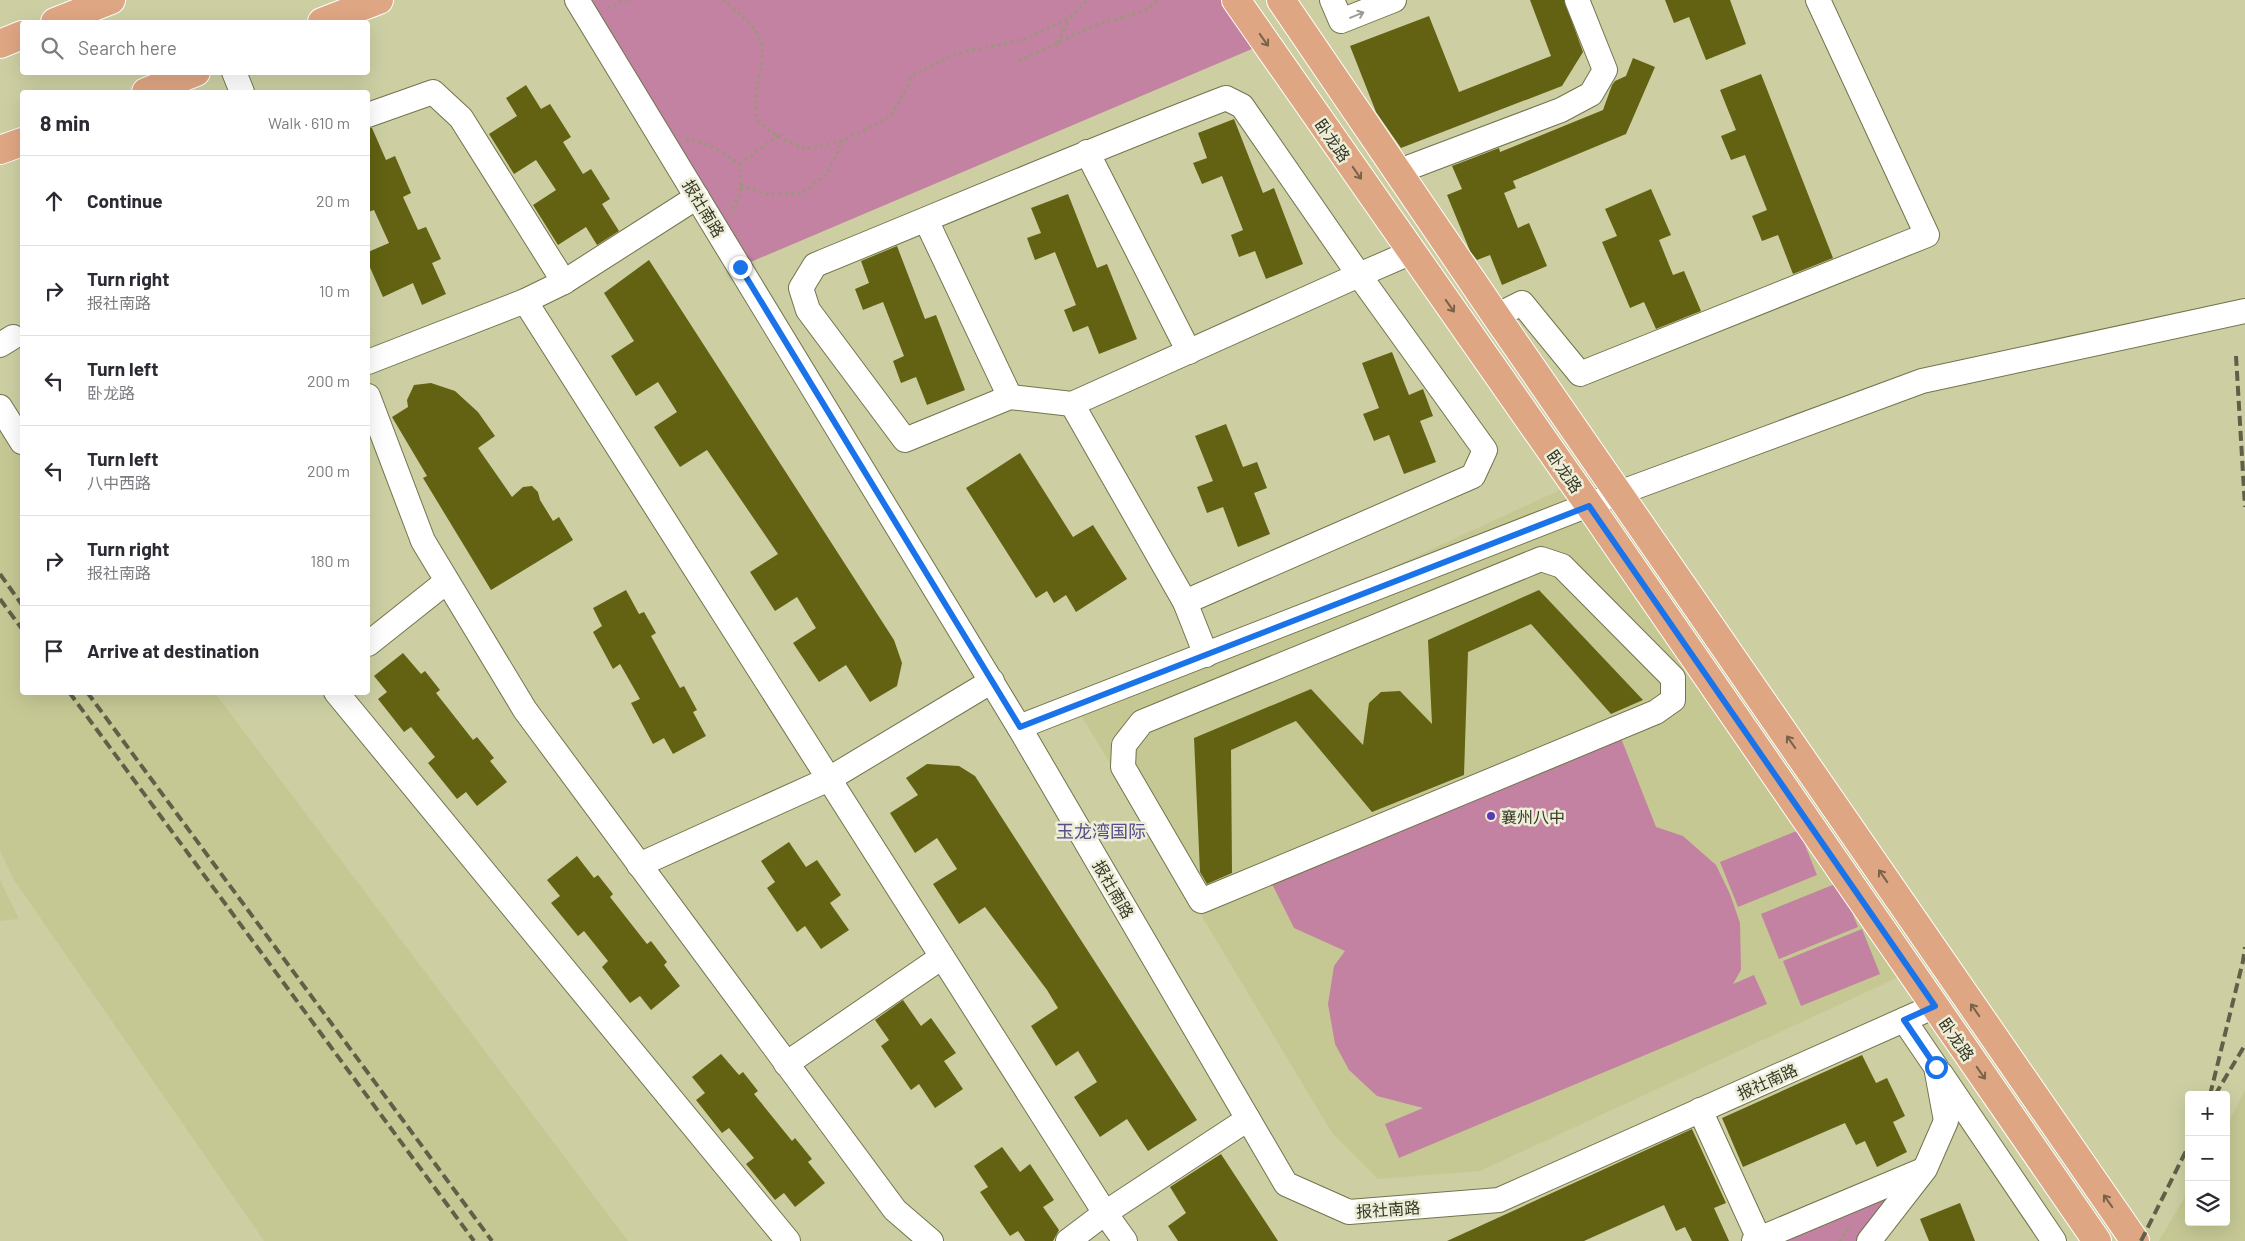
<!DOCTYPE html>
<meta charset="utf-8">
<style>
:root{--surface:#fff;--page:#f2f2f3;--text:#2b2b33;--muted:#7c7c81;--line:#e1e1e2}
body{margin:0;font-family:Barlow,"Noto Sans SC",sans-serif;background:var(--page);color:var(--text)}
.controls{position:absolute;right:15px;bottom:15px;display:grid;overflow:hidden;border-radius:5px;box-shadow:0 5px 20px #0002}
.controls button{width:45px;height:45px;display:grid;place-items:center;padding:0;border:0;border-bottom:1px solid var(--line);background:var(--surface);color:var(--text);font:25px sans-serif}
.stop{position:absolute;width:15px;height:15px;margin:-11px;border:4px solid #1a73e8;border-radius:50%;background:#fff}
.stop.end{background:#1a73e8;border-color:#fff;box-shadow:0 1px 5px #0008}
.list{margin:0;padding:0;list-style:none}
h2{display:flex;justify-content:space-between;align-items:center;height:65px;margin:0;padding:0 20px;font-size:21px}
h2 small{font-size:16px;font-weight:400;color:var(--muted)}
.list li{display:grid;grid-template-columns:32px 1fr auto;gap:15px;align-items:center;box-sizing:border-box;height:90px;padding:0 20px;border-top:1px solid var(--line)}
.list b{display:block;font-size:19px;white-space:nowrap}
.list p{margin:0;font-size:16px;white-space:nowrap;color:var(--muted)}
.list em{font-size:16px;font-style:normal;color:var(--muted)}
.icon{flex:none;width:28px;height:28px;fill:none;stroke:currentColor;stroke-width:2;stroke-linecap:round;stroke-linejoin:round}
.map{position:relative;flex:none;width:2245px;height:1241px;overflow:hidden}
.search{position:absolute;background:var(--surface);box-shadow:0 5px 20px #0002;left:20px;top:20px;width:350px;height:55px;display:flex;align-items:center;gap:12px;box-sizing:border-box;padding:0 18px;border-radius:5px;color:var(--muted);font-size:19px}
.panel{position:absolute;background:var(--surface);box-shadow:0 5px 20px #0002;left:20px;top:90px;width:350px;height:605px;border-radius:5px}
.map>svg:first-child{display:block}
.built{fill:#c6c894}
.green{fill:#c382a1}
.building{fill:#626212}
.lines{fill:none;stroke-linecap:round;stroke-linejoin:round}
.minor-casing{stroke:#73744c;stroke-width:26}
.major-casing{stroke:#fff;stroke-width:30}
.path{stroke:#989977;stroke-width:3;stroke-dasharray:2.5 4;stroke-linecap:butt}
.minor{stroke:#fff;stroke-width:24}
.major{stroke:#dfa683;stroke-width:28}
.rail{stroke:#606048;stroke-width:4;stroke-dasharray:10 5;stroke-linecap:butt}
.oneway{stroke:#9b9b92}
.oneway2{stroke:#7a634b}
.route{stroke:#1a73e8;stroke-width:6}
.poi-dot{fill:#5a3ab2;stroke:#edeed8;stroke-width:2}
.labels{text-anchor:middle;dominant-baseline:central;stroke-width:5;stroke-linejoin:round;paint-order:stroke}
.street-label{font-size:16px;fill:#373726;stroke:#edeed8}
.poi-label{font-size:16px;fill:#373726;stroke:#edeed8;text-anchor:start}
.neighbourhood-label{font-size:18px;fill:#574d8b;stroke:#edeed8}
</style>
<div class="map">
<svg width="2245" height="1241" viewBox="0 0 2245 1241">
<rect width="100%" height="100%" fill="#cdcfa3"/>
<!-- built -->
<g class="built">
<path d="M 0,407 L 22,437 L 22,692 L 215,693 L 628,1241 L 264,1241 L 14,880 L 0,851 Z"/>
<path d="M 1603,470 L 1940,958 L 1480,1171 L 1378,1179 L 1332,1133 L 1079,712 Z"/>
<path d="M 0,880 L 19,919 L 0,921 Z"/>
<path d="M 2245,1090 L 2245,1241 L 2159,1241 L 2189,1190 L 2189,1222 L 2226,1222 L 2226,1127 Z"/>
</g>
<!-- green -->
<g class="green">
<path d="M 577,0 L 1236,0 L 1266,43 L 739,267 Z"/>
<path d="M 1617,728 L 1656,827 L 1683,836 L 1716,865 L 1730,894 L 1740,923 L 1741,970 L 1733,984 L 1754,975 L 1767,1004 L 1399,1158 L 1385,1124 L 1423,1108 L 1377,1096 L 1349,1070 L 1335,1044 L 1328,1004 L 1334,966 L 1345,951 L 1294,928 L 1267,874 Z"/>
<path d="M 1799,830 L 1817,875 L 1738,907 L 1720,862 Z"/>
<path d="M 1840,882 L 1858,927 L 1779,959 L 1761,914 Z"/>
<path d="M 1862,929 L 1880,974 L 1801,1006 L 1783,961 Z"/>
<path d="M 1925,1169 L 1869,1241 L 1754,1241 Z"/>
</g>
<!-- building -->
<g class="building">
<path d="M 1530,0 L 1564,0 L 1583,52 L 1562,86 L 1401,148 L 1376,112 L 1350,46 L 1429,16 L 1459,92 L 1551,56 Z"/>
<path d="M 1665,0 L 1730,0 L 1746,44 L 1706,60 L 1689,17 L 1674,23 Z"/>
<path d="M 1633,58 L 1655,67 L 1626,134 L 1513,181 L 1516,188 L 1504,193 L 1518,228 L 1529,223 L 1547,266 L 1502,285 L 1490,255 L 1477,260 L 1470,251 L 1447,195 L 1462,189 L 1452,166 L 1499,148 L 1500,152 L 1603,110 L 1612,85 L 1615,81 L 1626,76 Z"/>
<path d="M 1761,74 L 1833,258 L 1793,274 L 1778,235 L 1762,241 L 1752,216 L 1767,210 L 1745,155 L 1731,160 L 1721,136 L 1736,130 L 1720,90 Z"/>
<path d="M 526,85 L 541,109 L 550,104 L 571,137 L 563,142 L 583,174 L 591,169 L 610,199 L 602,204 L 619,231 L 597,245 L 586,227 L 558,245 L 533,205 L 556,190 L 536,160 L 514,174 L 489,134 L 517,116 L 506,98 Z"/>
<path d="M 1234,119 L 1263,193 L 1274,188 L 1303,264 L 1266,279 L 1255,251 L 1239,257 L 1231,235 L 1243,230 L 1222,176 L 1202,184 L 1193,163 L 1207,158 L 1198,133 Z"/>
<path d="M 368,128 L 372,128 L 386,160 L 395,156 L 411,193 L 403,197 L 418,230 L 426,227 L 441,259 L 432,263 L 446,294 L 422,305 L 413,283 L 383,297 L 368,263 L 368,252 L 389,243 L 374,210 L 368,212 Z"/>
<path d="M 1651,189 L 1671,235 L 1659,240 L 1673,275 L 1684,271 L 1701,311 L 1656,329 L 1644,302 L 1630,308 L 1602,242 L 1617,236 L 1605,209 Z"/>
<path d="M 1068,194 L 1097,268 L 1107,264 L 1137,339 L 1099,354 L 1088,326 L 1073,332 L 1064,310 L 1076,305 L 1055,252 L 1035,260 L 1027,238 L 1041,233 L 1031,208 Z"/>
<path d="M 897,246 L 925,319 L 936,315 L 965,390 L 927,405 L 916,377 L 901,383 L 893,361 L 904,356 L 883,302 L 863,310 L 855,289 L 869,283 L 861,261 Z"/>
<path d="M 649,260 L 894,640 L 902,663 L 897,686 L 870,702 L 846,665 L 819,682 L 793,643 L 816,628 L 797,597 L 775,611 L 750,572 L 778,554 L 707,450 L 680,467 L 654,427 L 677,412 L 658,382 L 636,396 L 611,356 L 634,341 L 604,293 Z"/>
<path d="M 1392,352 L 1409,395 L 1423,389 L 1433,416 L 1420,421 L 1436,462 L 1404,474 L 1389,435 L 1374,441 L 1363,414 L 1379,408 L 1362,363 Z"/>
<path d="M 431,383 L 455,391 L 478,412 L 495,436 L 478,448 L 512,497 L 523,487 L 532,486 L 538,492 L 540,500 L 553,521 L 559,517 L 573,540 L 491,590 L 423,478 L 427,476 L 392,417 L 408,407 L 407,400 L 414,385 Z"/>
<path d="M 1226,424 L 1243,467 L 1257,462 L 1267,488 L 1254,493 L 1270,534 L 1238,547 L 1223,507 L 1207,513 L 1197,487 L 1213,481 L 1195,436 Z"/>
<path d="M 1020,453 L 1073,537 L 1093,525 L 1127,579 L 1076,612 L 1066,595 L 1054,603 L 1047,591 L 1036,598 L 966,488 Z"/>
<path d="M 626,590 L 639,614 L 644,612 L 656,633 L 651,636 L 680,688 L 684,686 L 697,710 L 693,712 L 706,736 L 673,754 L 664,738 L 653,744 L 631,703 L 640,699 L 620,664 L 613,669 L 593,632 L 602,626 L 593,608 Z"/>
<path d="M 1539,590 L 1643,700 L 1611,714 L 1531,624 L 1468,652 L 1464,775 L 1372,812 L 1296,721 L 1231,750 L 1232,873 L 1207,884 L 1200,872 L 1194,738 L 1311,689 L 1363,745 L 1369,703 L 1381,692 L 1400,691 L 1432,724 L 1428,640 Z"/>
<path d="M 403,653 L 421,674 L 425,671 L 440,690 L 436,693 L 473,740 L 477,737 L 494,758 L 490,761 L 507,782 L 477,806 L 466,792 L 457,799 L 428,763 L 435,757 L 411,727 L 404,732 L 378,699 L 387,692 L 374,676 Z"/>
<path d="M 927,764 L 959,766 L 975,776 L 1197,1120 L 1148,1151 L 1127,1119 L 1100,1137 L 1074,1097 L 1097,1082 L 1078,1051 L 1056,1066 L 1031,1026 L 1058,1008 L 1047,990 L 985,907 L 959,924 L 933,884 L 957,869 L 937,838 L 915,853 L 890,813 L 918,795 L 906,778 Z"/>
<path d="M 789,842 L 806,867 L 817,860 L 841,895 L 830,903 L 849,930 L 821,949 L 805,926 L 797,932 L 767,888 L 775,882 L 761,861 Z"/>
<path d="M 577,856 L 594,878 L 598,875 L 613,894 L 610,897 L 647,944 L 651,941 L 667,962 L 664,965 L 680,986 L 651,1010 L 640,996 L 630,1003 L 602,967 L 608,961 L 584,931 L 578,936 L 551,903 L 560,896 L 547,880 Z"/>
<path d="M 903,1000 L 921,1026 L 931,1018 L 956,1053 L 944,1061 L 963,1089 L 935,1108 L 919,1084 L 911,1090 L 881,1046 L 889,1040 L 875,1020 Z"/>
<path d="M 721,1054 L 739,1075 L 743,1072 L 758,1091 L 754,1094 L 792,1141 L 795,1138 L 812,1159 L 808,1162 L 825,1183 L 795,1207 L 784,1193 L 775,1200 L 746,1164 L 754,1158 L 729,1128 L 722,1133 L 696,1100 L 705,1093 L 692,1077 Z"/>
<path d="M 1862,1055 L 1876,1083 L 1887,1078 L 1905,1116 L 1893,1122 L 1907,1152 L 1877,1167 L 1865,1141 L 1856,1145 L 1845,1123 L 1743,1167 L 1722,1118 Z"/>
<path d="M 1692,1129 L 1726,1203 L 1714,1208 L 1729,1241 L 1692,1241 L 1685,1227 L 1676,1231 L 1664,1205 L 1584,1241 L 1447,1241 Z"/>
<path d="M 1002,1147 L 1020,1172 L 1030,1164 L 1054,1200 L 1043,1207 L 1059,1230 L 1053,1241 L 1025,1241 L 1018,1231 L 1010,1236 L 980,1192 L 988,1187 L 974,1166 Z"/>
<path d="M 1221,1154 L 1278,1241 L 1178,1241 L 1168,1226 L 1186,1213 L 1170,1187 Z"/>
<path d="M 1960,1203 L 1975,1241 L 1929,1241 L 1920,1219 Z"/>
</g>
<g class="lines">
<defs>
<g id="minor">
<path d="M 577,0 L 1019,727 L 1286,1184 L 1349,1212 L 1499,1200 L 1935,1006"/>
<path d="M 1332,0 L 1341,21 L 1394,0"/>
<path d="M 234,72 L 242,92"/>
<path d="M 368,115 L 433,92 L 461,118 L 564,282 L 697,197"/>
<path d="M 1087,152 L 1189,352"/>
<path d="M 1397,172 L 1561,110 L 1591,94 L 1605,70 L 1577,0"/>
<path d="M 926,220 L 1010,397"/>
<path d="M 525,301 L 564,282"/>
<path d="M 1496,316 L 1522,303 L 1580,374 L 1927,235 L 1818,0"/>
<path d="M 0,345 L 13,337"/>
<path d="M 368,362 L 525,301 L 1105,1213 L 1068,1241"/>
<path d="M 368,396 L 423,541 L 525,710 L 895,1210 L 931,1241"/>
<path d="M 1072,404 L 1185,602 L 1206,655"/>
<path d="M 0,407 L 22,442"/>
<path d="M 1541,559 L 1562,566 L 1673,678 L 1673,700 L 1656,712 L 1201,901 L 1123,767 L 1124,745 L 1142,722 Z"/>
<path d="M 1185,602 L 1473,476 L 1485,450 L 1359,275 L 1242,106 L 1226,98 C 1088,151 952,209 815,265 L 801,288 L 808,310 L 905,440 L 1010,397 L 1072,404 L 1359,275 L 1412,252"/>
<path d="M 368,644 L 446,582"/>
<path d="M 336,692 L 788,1241"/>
<path d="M 1019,727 L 1619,493 L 1922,381 L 2245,311"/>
<path d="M 639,865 L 829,779 L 992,681"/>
<path d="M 786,1064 L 942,957"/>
<path d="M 1941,1074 L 2054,1241"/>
<path d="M 1700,1110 L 1759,1239"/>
<path d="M 1125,1241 L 1105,1213 L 1248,1119"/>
<path d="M 1754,1241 L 1923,1170"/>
<path d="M 1869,1241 L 1925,1169 L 1946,1121 L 1936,1067 L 1904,1020"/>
</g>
<g id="major">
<path d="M 1236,0 L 1598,518 L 2097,1241"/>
<path d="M 1281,0 L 1496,316 L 2135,1241"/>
<path d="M 55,22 L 111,0"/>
<path d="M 322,22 L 379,0"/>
<path d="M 0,44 L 22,35"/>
<path d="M 146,92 L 196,72"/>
<path d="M 0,150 L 22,142"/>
</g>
</defs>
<!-- minor casing -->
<use href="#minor" class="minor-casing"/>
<!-- major casing -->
<use href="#major" class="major-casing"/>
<!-- path -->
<g class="path">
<path d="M 723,0 C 735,10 756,25 761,42 C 769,67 742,108 764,126 C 775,136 791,142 804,149 L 843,141 L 891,116 L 912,76 L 954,54 L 1025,39 L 1068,19 L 1087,0"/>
<path d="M 607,7 L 628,0"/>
<path d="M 1058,43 L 1068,20"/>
<path d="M 1019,61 L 1095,25 L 1147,10 L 1158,0"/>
<path d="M 686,139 C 706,140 724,154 740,164 L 741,191 L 731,213"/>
<path d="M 740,164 L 779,135"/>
<path d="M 741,185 L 769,195 L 803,193 L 827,174 L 843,141"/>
<path d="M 1839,1241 L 1851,1225"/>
</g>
<!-- minor -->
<use href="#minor" class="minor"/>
<!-- major -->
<use href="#major" class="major"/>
<!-- rail -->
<g class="rail">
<path d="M 2236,356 L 2245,507"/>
<path d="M 0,574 L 22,605"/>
<path d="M 0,599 L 22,629"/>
<path d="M 69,692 L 474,1241"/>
<path d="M 87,692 L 492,1241"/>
<path d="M 2210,1095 L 2243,961 L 2245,947"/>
<path d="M 2215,1095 L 2245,1045"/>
<path d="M 2141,1241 L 2189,1145"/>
</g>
</g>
<!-- one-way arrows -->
<defs><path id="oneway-shaft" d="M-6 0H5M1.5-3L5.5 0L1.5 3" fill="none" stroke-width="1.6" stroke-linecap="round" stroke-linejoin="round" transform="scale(1.25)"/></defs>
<use class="oneway" href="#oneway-shaft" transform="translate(1357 15) rotate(-22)"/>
<g class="oneway2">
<use href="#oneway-shaft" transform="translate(1264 40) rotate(55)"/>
<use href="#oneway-shaft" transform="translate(1357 173) rotate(55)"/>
<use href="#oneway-shaft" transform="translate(1450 306) rotate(55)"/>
<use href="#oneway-shaft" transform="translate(1791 742) rotate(-125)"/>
<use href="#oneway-shaft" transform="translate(1883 876) rotate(-125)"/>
<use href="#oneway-shaft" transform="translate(1975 1010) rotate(-125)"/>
<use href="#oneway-shaft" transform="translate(1981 1073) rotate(55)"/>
<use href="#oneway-shaft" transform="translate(2108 1201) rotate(-125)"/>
</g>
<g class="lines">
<!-- route -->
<path class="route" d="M 740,267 L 1020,727 L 1589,506 L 1935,1006 L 1904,1020 L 1936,1067"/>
</g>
<!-- markers -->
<circle class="poi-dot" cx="1491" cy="816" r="5"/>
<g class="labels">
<!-- street labels -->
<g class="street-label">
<text transform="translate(1333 140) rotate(55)">卧龙路</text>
<text transform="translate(704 208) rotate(59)">报社南路</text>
<text transform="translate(1565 471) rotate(55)">卧龙路</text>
<text transform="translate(1114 889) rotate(60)">报社南路</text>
<text transform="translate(1957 1039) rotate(55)">卧龙路</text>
<text transform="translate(1767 1081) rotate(-24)">报社南路</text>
<text transform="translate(1388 1209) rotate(-4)">报社南路</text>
</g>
<!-- poi labels -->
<g class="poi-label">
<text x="1501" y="816">襄州八中</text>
</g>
<!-- neighbourhood labels -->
<g class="neighbourhood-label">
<text x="1101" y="831">玉龙湾国际</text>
</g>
</g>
</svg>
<div class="controls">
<button>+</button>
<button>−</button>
<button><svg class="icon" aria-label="layers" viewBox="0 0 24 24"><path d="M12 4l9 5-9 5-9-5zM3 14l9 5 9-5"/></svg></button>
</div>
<div class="stop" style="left:1936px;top:1067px"></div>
<div class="stop end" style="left:740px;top:267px"></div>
<div class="search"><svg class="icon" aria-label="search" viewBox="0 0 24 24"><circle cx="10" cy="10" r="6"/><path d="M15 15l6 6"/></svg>Search here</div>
<section class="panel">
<h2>8 min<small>Walk · 610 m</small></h2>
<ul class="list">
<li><svg class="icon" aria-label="ahead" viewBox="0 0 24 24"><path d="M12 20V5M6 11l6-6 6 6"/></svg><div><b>Continue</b></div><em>20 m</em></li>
<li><svg class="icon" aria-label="right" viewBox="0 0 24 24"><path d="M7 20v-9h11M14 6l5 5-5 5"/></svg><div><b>Turn right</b><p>报社南路</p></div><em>10 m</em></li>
<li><svg class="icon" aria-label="left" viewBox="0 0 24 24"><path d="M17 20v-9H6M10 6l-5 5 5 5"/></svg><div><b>Turn left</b><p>卧龙路</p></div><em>200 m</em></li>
<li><svg class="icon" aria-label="left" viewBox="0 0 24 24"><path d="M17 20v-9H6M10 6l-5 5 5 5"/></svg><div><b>Turn left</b><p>八中西路</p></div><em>200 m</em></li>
<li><svg class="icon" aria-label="right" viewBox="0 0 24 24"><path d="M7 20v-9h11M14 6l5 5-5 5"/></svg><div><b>Turn right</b><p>报社南路</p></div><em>180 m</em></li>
<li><svg class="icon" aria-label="arrive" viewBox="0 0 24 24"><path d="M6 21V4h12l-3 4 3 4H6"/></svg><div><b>Arrive at destination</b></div></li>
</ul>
</section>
</div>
